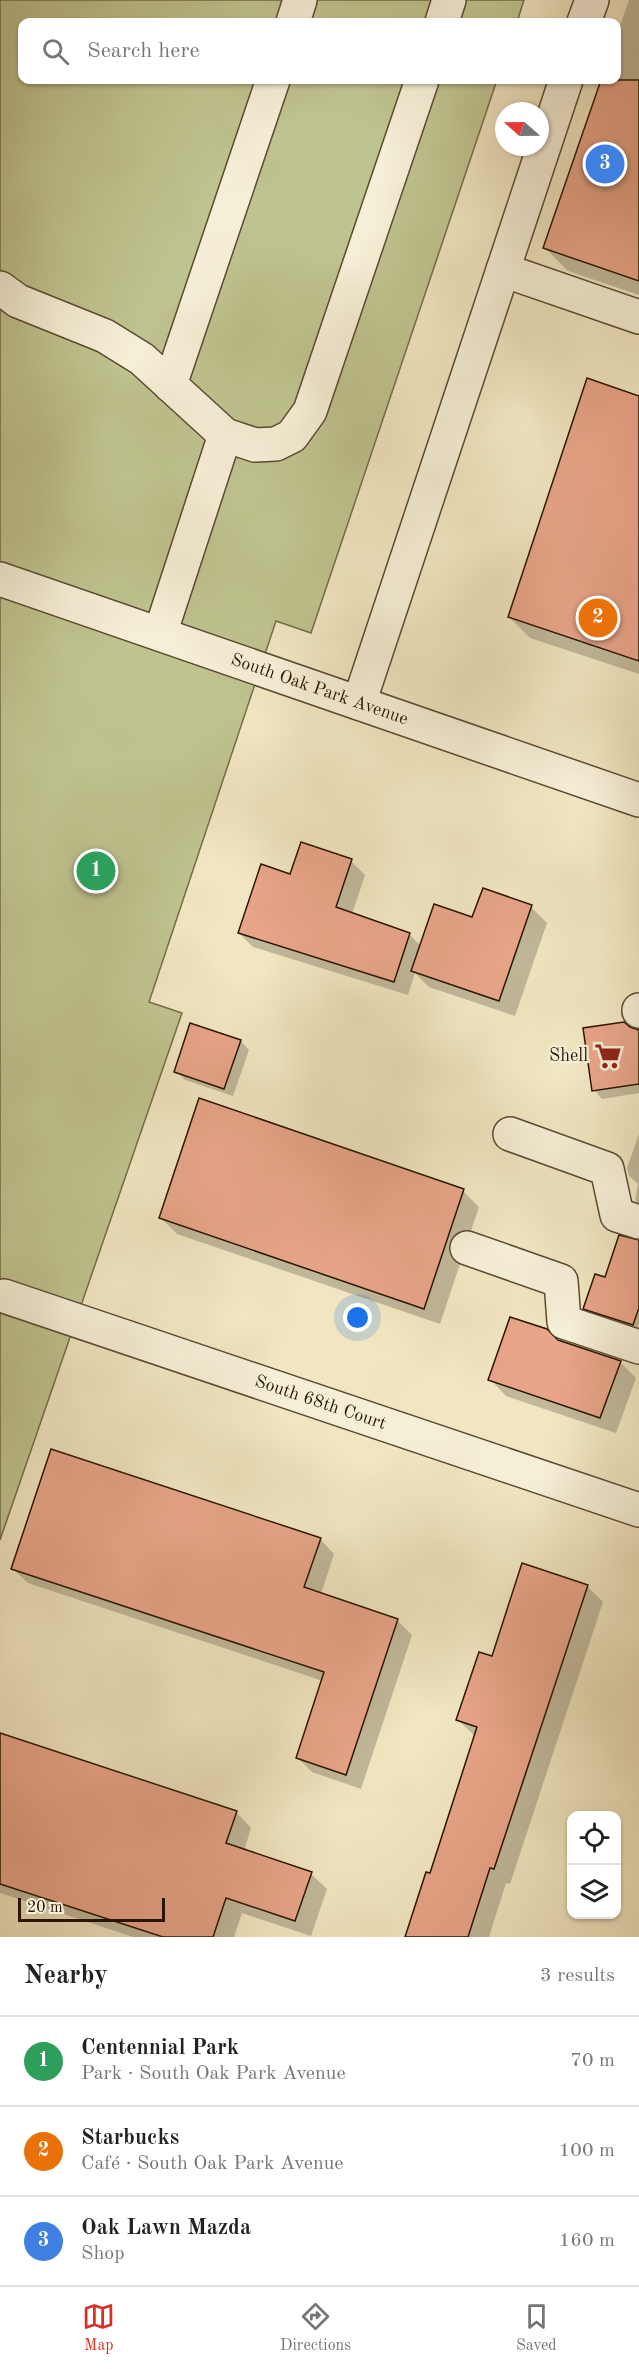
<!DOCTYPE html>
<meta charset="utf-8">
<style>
:root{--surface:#fff;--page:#f2f2f2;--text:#202124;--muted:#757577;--line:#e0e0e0;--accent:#d93025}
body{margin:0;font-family:"Old Standard TT",serif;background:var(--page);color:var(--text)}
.controls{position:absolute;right:18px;bottom:18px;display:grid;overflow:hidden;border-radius:12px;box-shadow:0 2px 4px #0004}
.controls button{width:54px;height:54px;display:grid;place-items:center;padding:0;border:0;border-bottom:2px solid var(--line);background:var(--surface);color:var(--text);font:30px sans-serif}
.compass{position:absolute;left:495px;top:102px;width:54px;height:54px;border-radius:50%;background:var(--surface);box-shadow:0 2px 4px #0004;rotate:290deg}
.scale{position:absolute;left:18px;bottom:15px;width:147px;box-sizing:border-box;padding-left:6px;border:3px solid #2a1502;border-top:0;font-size:16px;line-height:21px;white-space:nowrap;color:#2a1502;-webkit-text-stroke:4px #f6efd7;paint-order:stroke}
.you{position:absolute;left:358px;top:1318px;width:21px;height:21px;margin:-15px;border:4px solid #fff;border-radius:50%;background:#1a73e8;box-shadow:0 0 0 9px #1a73e833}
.badge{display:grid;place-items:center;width:39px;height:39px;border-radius:50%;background:var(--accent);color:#fff;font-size:20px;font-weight:700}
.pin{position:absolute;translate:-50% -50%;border:3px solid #fff;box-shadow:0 2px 6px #0006}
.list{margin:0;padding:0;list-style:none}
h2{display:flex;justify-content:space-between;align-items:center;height:78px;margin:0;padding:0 24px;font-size:26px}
h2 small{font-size:20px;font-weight:400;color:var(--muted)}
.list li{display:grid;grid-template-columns:39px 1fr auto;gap:18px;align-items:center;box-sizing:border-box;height:90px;padding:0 24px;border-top:2px solid var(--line)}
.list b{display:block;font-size:22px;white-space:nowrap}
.list p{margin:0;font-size:20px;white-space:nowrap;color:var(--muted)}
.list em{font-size:20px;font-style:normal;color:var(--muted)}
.icon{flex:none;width:33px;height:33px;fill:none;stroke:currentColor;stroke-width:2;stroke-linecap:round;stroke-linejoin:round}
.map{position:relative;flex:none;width:639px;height:1937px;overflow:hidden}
.search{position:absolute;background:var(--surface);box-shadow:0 2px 4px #0004;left:18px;right:18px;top:18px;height:66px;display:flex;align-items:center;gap:15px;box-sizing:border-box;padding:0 21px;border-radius:12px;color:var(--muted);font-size:22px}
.sheet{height:348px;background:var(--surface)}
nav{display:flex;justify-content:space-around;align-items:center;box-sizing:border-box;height:84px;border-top:2px solid var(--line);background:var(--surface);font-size:16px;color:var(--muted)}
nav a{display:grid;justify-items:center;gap:3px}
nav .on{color:var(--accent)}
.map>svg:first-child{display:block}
.green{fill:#bfc38f;stroke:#746c48;stroke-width:1.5}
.shadow{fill:#0003}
.building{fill:#e8a589;stroke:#2a1502;stroke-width:1.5}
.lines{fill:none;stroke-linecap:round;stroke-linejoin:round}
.minor-casing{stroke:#5c4932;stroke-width:36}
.minor{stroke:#f6efd7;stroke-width:33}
.labels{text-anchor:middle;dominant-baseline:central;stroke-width:4.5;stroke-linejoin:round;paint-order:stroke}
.street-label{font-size:18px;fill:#2a1502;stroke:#f6efd7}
.poi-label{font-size:18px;fill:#2a1502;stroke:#f6efd7;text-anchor:end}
</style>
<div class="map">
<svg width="639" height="1937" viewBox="0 0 639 1937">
<rect width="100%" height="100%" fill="#f1e6c1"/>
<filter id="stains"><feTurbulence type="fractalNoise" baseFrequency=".00333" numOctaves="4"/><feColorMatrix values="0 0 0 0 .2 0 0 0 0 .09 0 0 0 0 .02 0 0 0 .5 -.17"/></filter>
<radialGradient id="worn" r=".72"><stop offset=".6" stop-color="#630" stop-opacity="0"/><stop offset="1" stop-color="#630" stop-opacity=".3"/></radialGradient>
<!-- green -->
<path class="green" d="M 0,0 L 524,0 L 517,22 L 22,22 L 22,80 L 497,80 L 311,633 L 276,621 L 149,1002 L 182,1013 L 0,1540 Z"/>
<!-- shadow -->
<g class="shadow">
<path d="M 629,0 L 639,0 L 639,295 L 568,271 L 545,248 L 602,80 L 616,80 L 616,37 Z"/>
<path d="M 639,397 L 639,674 L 530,638 L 509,617 Z"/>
<path d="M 351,861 L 365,875 L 352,914 L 409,934 L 421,946 L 473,919 L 531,907 L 547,923 L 515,1016 L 429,987 L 415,973 L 408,995 L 253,947 L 239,933 L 291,876 Z"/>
<path d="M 241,1041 L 249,1050 L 233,1096 L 185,1080 L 176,1071 Z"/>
<path d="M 639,1083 L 639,1093 L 602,1099 L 594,1090 Z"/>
<path d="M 639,1134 L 639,1204 L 635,1200 L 638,1184 L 629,1176 L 627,1168 Z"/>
<path d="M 463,1191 L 479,1207 L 440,1324 L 177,1234 L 161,1218 Z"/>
<path d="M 639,1241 L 639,1337 L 601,1324 L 585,1308 Z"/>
<path d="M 557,1341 L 620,1362 L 636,1378 L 616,1433 L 506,1396 L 490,1379 Z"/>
<path d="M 320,1539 L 334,1554 L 321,1594 L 397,1620 L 412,1635 L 361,1789 L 312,1772 L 298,1758 L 323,1681 L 28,1583 L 13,1569 Z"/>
<path d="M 587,1586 L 603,1602 L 510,1884 L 506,1883 L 489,1937 L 406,1937 L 431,1875 L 476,1737 L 458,1720 L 493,1658 Z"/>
<path d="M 0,1734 L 236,1812 L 251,1828 L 244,1851 L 311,1874 L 327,1889 L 311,1936 L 242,1913 L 234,1937 L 133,1937 L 0,1893 Z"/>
</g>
<!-- building -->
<g class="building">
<path d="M 601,80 L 639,80 L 639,281 L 543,248 Z"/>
<path d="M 587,378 L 639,396 L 639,661 L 508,617 Z"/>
<path d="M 301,842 L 352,859 L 336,907 L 410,933 L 394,982 L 238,933 L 261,864 L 290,874 Z"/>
<path d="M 483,888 L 532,905 L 499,1001 L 411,971 L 434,904 L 472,917 Z"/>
<path d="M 624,1022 L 630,1027 L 639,1030 L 639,1084 L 592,1091 L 583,1028 Z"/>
<path d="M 190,1023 L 241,1040 L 224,1089 L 174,1072 Z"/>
<path d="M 199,1098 L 464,1189 L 424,1309 L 159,1218 Z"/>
<path d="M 619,1235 L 639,1240 L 639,1308 L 633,1325 L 583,1309 L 595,1274 L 605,1277 Z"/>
<path d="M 510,1317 L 547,1329 L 558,1340 L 621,1361 L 600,1418 L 488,1380 Z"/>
<path d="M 51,1449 L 321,1538 L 304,1587 L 398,1619 L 346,1775 L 296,1758 L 324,1672 L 11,1569 Z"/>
<path d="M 522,1563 L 588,1585 L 494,1869 L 490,1868 L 468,1937 L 405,1937 L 426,1872 L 430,1873 L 477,1727 L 456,1720 L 479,1652 L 492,1656 Z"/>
<path d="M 0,1733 L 237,1811 L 226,1843 L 312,1872 L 295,1921 L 226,1898 L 213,1937 L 163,1937 L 0,1884 Z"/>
</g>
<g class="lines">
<defs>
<g id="minor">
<path d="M 293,22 L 300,0"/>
<path d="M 442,22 L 449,0"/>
<path d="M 584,22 L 592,0"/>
<path d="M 503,270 L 566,80"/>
<path d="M 0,288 L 18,301 L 105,336 L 142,359 L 225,435 L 255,445 L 276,444 L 292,436 L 310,411 L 422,80"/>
<path d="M 170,385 L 273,80"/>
<path id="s1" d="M 0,579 L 639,800"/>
<path d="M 160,634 L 225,435"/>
<path d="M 359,703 L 503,270 L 639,317"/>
<path d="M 639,1010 L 639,1011"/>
<path d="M 510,1134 L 607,1169 L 617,1215 L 639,1222"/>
<path d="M 467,1248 L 561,1281 L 564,1322 L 639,1347"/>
<path id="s2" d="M 4,1296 L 639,1510"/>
</g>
</defs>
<!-- minor casing -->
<use href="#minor" class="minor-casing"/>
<!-- minor -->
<use href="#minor" class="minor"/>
</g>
<!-- icons -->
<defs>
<symbol id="supermarket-bare" viewBox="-9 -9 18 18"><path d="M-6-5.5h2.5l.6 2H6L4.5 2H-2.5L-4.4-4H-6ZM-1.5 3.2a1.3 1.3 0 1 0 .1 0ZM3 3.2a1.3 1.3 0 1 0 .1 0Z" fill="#8f2418" stroke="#f6efd7" stroke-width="2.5" paint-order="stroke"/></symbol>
</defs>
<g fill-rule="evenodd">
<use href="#supermarket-bare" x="589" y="1037" width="38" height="38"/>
</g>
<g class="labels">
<!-- street labels -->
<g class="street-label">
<text stroke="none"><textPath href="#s1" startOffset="338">South Oak Park Avenue</textPath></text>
<text stroke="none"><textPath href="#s2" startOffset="334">South 68th Court</textPath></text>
</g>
<!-- poi labels -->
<g class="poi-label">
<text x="588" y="1056">Shell</text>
</g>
</g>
<rect width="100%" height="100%" filter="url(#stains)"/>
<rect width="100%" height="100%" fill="url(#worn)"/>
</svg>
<div class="controls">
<button><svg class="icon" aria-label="locate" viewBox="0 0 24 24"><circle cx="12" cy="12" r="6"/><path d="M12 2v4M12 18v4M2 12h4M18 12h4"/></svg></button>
<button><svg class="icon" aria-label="layers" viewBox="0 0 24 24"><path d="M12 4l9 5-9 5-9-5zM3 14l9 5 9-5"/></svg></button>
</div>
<svg class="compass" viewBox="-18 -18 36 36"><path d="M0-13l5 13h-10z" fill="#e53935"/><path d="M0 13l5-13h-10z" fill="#757577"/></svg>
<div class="scale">20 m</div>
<div class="you"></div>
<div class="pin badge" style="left:96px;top:871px;background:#2e9e5b">1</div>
<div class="pin badge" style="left:598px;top:618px;background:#e8710a">2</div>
<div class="pin badge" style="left:605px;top:164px;background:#3f7fe0">3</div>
<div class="search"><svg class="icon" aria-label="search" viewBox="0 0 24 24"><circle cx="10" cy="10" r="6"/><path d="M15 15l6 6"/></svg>Search here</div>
</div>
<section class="sheet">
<h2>Nearby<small>3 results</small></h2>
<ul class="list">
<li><span class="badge" style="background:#2e9e5b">1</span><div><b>Centennial Park</b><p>Park · South Oak Park Avenue</p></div><em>70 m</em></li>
<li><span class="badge" style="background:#e8710a">2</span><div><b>Starbucks</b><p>Café · South Oak Park Avenue</p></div><em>100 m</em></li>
<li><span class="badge" style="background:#3f7fe0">3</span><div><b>Oak Lawn Mazda</b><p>Shop</p></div><em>160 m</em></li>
</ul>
</section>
<nav>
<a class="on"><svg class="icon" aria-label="map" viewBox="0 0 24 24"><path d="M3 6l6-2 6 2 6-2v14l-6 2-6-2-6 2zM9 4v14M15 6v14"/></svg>Map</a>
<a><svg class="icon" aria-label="directions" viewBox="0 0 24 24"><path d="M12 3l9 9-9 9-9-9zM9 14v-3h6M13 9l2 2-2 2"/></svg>Directions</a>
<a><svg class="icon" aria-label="saved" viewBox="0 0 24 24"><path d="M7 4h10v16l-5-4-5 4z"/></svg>Saved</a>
</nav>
